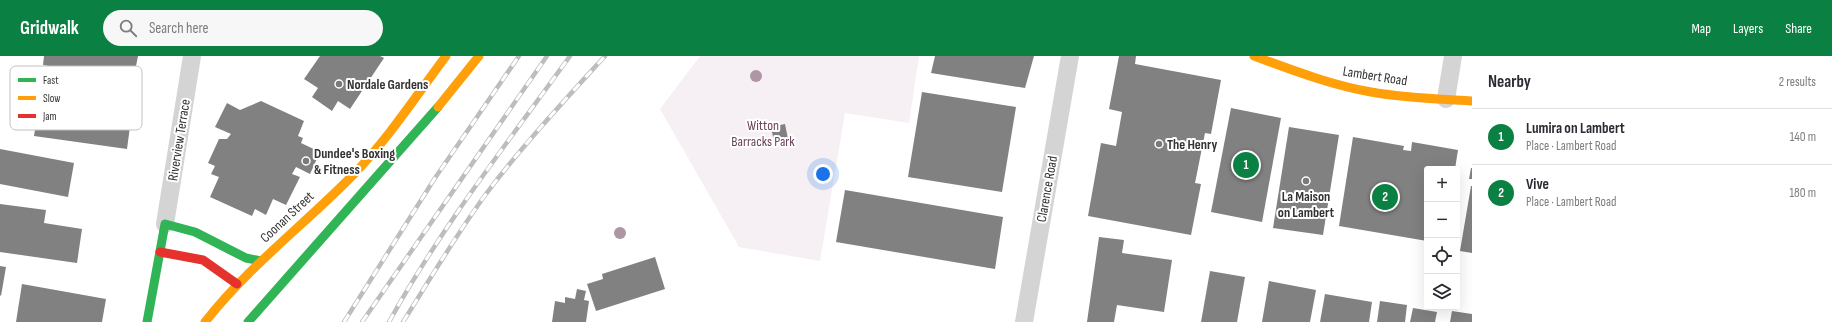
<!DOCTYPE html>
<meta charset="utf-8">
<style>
:root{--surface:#fff;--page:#f7f7f7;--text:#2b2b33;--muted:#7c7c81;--line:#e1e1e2;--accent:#0b8043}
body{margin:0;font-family:"Sofia Sans Condensed",sans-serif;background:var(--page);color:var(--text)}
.controls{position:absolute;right:12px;bottom:12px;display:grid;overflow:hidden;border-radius:4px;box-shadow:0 4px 16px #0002}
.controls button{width:36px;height:36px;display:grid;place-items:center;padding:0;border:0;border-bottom:1px solid var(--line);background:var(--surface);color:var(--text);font:20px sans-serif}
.you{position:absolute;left:823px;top:118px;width:14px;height:14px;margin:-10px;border:3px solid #fff;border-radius:50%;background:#1a73e8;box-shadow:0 0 0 6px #1a73e833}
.badge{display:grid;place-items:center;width:26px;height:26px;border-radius:50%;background:var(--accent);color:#fff;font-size:13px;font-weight:700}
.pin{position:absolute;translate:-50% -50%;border:2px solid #fff;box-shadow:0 1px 4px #0006}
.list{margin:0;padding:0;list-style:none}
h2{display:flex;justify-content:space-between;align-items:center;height:52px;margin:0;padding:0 16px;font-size:17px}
h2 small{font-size:13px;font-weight:400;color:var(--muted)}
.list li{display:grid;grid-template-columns:26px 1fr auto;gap:12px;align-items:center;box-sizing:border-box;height:56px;padding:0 16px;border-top:1px solid var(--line)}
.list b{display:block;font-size:15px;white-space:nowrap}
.list p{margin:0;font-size:13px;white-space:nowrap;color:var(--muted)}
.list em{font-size:13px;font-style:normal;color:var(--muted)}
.icon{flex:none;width:22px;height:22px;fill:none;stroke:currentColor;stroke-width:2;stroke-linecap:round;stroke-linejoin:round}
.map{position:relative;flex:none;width:1472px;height:266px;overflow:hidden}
header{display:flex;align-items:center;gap:24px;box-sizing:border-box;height:56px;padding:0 20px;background:var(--accent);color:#fff}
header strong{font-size:19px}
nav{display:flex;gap:22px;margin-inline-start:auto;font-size:14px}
.search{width:280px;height:36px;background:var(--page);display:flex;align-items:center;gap:10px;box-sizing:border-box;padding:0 14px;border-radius:22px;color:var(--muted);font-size:15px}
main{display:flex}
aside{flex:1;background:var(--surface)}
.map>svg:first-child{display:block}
.green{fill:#f6eff3}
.building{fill:#818181}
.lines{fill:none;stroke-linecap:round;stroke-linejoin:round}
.street{stroke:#d4d4d4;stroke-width:18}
.fast{stroke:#30b455;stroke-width:9}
.slow{stroke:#ff9f0a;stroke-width:9}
.jam{stroke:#e5322d;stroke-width:9}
.rail-casing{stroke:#bdbdbd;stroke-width:4.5}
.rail{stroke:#fff;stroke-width:3;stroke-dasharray:9;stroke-linecap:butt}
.tree{fill:#af96a5}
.poi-dot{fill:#7a7a7a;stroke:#fff;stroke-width:1.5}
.labels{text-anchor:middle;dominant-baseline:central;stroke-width:4;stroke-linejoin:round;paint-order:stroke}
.street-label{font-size:14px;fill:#333;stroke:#fff}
.poi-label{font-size:14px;font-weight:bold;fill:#333;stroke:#fff;text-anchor:start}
.park-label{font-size:14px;fill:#6d415b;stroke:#fff}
.key{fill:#fff;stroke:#c2c2c2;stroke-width:1}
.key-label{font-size:11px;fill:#333}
</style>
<header>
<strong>Gridwalk</strong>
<div class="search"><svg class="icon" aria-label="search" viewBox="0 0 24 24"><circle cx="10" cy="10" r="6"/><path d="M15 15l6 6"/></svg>Search here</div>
<nav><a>Map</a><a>Layers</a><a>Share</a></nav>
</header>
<main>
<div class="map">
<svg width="1472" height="266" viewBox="0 0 1472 266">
<rect width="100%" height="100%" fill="#fff"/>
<!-- green -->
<path class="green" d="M 700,0 L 919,0 L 909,67 L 845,57 L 820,205 L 739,191 L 660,53 Z"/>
<!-- building -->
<g class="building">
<path d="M 44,0 L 138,0 L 133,25 L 43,9 Z"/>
<path d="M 320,0 L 380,0 L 384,2 L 350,53 L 338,45 L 332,55 L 312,41 L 318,32 L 304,23 Z"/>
<path d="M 935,0 L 1034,0 L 1025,32 L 931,17 Z"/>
<path d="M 1119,0 L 1136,0 L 1135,8 L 1221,24 L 1211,78 L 1205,77 L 1195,127 L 1201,128 L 1191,179 L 1088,160 L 1101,87 L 1116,90 L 1122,56 L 1109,53 Z"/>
<path d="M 41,34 L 133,48 L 127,93 L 34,80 Z"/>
<path d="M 922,36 L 1016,51 L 1002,136 L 908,121 Z"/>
<path d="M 261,45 L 304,65 L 298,80 L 303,82 L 301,87 L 320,96 L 310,118 L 296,111 L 292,118 L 300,121 L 286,149 L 273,143 L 266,159 L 255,153 L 252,160 L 210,141 L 219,121 L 211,118 L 215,110 L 208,107 L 219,83 L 227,83 L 231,78 L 215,71 L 227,47 L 240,54 Z"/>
<path d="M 1231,52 L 1281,62 L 1262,166 L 1211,156 Z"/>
<path d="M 785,68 L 788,83 L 774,86 L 771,71 Z"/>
<path d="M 1289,71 L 1339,79 L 1323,179 L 1273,172 Z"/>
<path d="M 1353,81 L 1404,90 L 1403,94 L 1411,95 L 1412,86 L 1458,94 L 1455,113 L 1427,113 L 1427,185 L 1339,170 Z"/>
<path d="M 0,93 L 74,107 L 68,141 L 0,128 Z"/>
<path d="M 1471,112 L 1472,112 L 1472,123 L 1469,123 Z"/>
<path d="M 1471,130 L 1472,130 L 1472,197 L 1460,195 Z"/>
<path d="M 845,134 L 1003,161 L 995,213 L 836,186 Z"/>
<path d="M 0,148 L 46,154 L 44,167 L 82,173 L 77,207 L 0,196 Z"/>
<path d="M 1099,181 L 1124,184 L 1122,197 L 1172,204 L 1164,256 L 1117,249 L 1114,266 L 1087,266 Z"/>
<path d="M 655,201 L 665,233 L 596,255 L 587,228 L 603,223 L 602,218 Z"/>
<path d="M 0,210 L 6,211 L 1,240 L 0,239 Z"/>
<path d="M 1210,215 L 1245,221 L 1237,266 L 1201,266 Z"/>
<path d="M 1269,225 L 1316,234 L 1310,266 L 1262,266 Z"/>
<path d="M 22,228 L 106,243 L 102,266 L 16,266 Z"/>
<path d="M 577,233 L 586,235 L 584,244 L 589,245 L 586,266 L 552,266 L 555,245 L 565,247 L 565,241 L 575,243 Z"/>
<path d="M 1325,238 L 1372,246 L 1369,266 L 1320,266 Z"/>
<path d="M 1380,245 L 1407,249 L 1405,266 L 1377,266 Z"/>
<path d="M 1413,252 L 1437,256 L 1435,266 L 1410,266 Z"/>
<path d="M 1452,255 L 1472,258 L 1472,266 L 1450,266 Z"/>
</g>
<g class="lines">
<!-- street -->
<g class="street">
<path d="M 1446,43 L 1453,0"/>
<path d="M 165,168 L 192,0"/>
<path d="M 1024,266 L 1070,0"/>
</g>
<!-- fast -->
<g class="fast">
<path d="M 147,266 L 165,168 L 195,176 L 246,202 L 261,205"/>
<path d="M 248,266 L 438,51"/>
</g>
<!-- slow -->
<g class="slow">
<path d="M 1254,0 C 1292,14 1331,29 1371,36 C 1404,42 1438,43 1472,45"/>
<path d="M 438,51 L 479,0"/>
<path d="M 205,266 C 248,211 304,169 353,119 C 388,83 416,40 446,0"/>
</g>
<!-- jam -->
<path class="jam" d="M 160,196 L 203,204 L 237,228"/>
<defs>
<g id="rail">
<path d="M 344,266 L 435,122 L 519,0"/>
<path d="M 362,266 L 547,0"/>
<path d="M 389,266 C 440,173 508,86 570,0"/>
<path d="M 403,266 C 430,223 456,179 486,138 C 522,90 564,45 605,0"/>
</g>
</defs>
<!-- rail casing -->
<use href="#rail" class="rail-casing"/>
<!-- rail -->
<use href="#rail" class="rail"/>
</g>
<!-- trees -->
<g class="tree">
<circle cx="756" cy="20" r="6"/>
<circle cx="620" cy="177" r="6"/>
</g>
<!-- markers -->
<g class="poi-dot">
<circle cx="339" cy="28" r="4"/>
<circle cx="1159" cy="88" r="4"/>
<circle cx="306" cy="105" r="4"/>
<circle cx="1306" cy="125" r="4"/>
</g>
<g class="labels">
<!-- street labels -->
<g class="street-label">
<text transform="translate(1375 20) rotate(9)">Lambert Road</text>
<text transform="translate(179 84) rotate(-81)">Riverview Terrace</text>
<text transform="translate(1047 133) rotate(-80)">Clarence Road</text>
<text transform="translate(287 161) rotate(-43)">Coonan Street</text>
</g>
<!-- poi labels -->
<g class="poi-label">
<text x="347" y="28">Nordale Gardens</text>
<text x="1167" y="88">The Henry</text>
<text x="314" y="97">Dundee's Boxing<tspan x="314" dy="16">&amp; Fitness</tspan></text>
<text x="1306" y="140" text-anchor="middle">La Maison<tspan x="1306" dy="16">on Lambert</tspan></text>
</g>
<!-- park labels -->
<g class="park-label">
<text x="763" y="69">Witton<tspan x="763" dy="16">Barracks Park</tspan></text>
</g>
</g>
<!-- legend -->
<rect x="10" y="10" width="132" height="64" rx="6" class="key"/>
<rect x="18" y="22" width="18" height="4" fill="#30b455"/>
<rect x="18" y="40" width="18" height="4" fill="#ff9f0a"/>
<rect x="18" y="58" width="18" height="4" fill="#e5322d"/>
<g class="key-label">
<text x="43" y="28">Fast</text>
<text x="43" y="46">Slow</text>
<text x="43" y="64">Jam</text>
</g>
</svg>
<div class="controls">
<button>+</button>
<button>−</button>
<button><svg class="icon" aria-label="locate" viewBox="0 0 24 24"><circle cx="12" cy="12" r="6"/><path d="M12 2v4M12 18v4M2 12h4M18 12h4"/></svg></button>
<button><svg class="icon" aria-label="layers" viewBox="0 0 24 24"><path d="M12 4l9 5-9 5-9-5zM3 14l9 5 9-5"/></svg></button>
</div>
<div class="you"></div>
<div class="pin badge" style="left:1246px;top:109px">1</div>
<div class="pin badge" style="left:1385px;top:141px">2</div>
</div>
<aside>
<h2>Nearby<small>2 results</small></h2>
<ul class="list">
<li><span class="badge">1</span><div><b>Lumira on Lambert</b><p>Place · Lambert Road</p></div><em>140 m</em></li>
<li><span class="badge">2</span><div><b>Vive</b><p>Place · Lambert Road</p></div><em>180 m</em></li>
</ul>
</aside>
</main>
